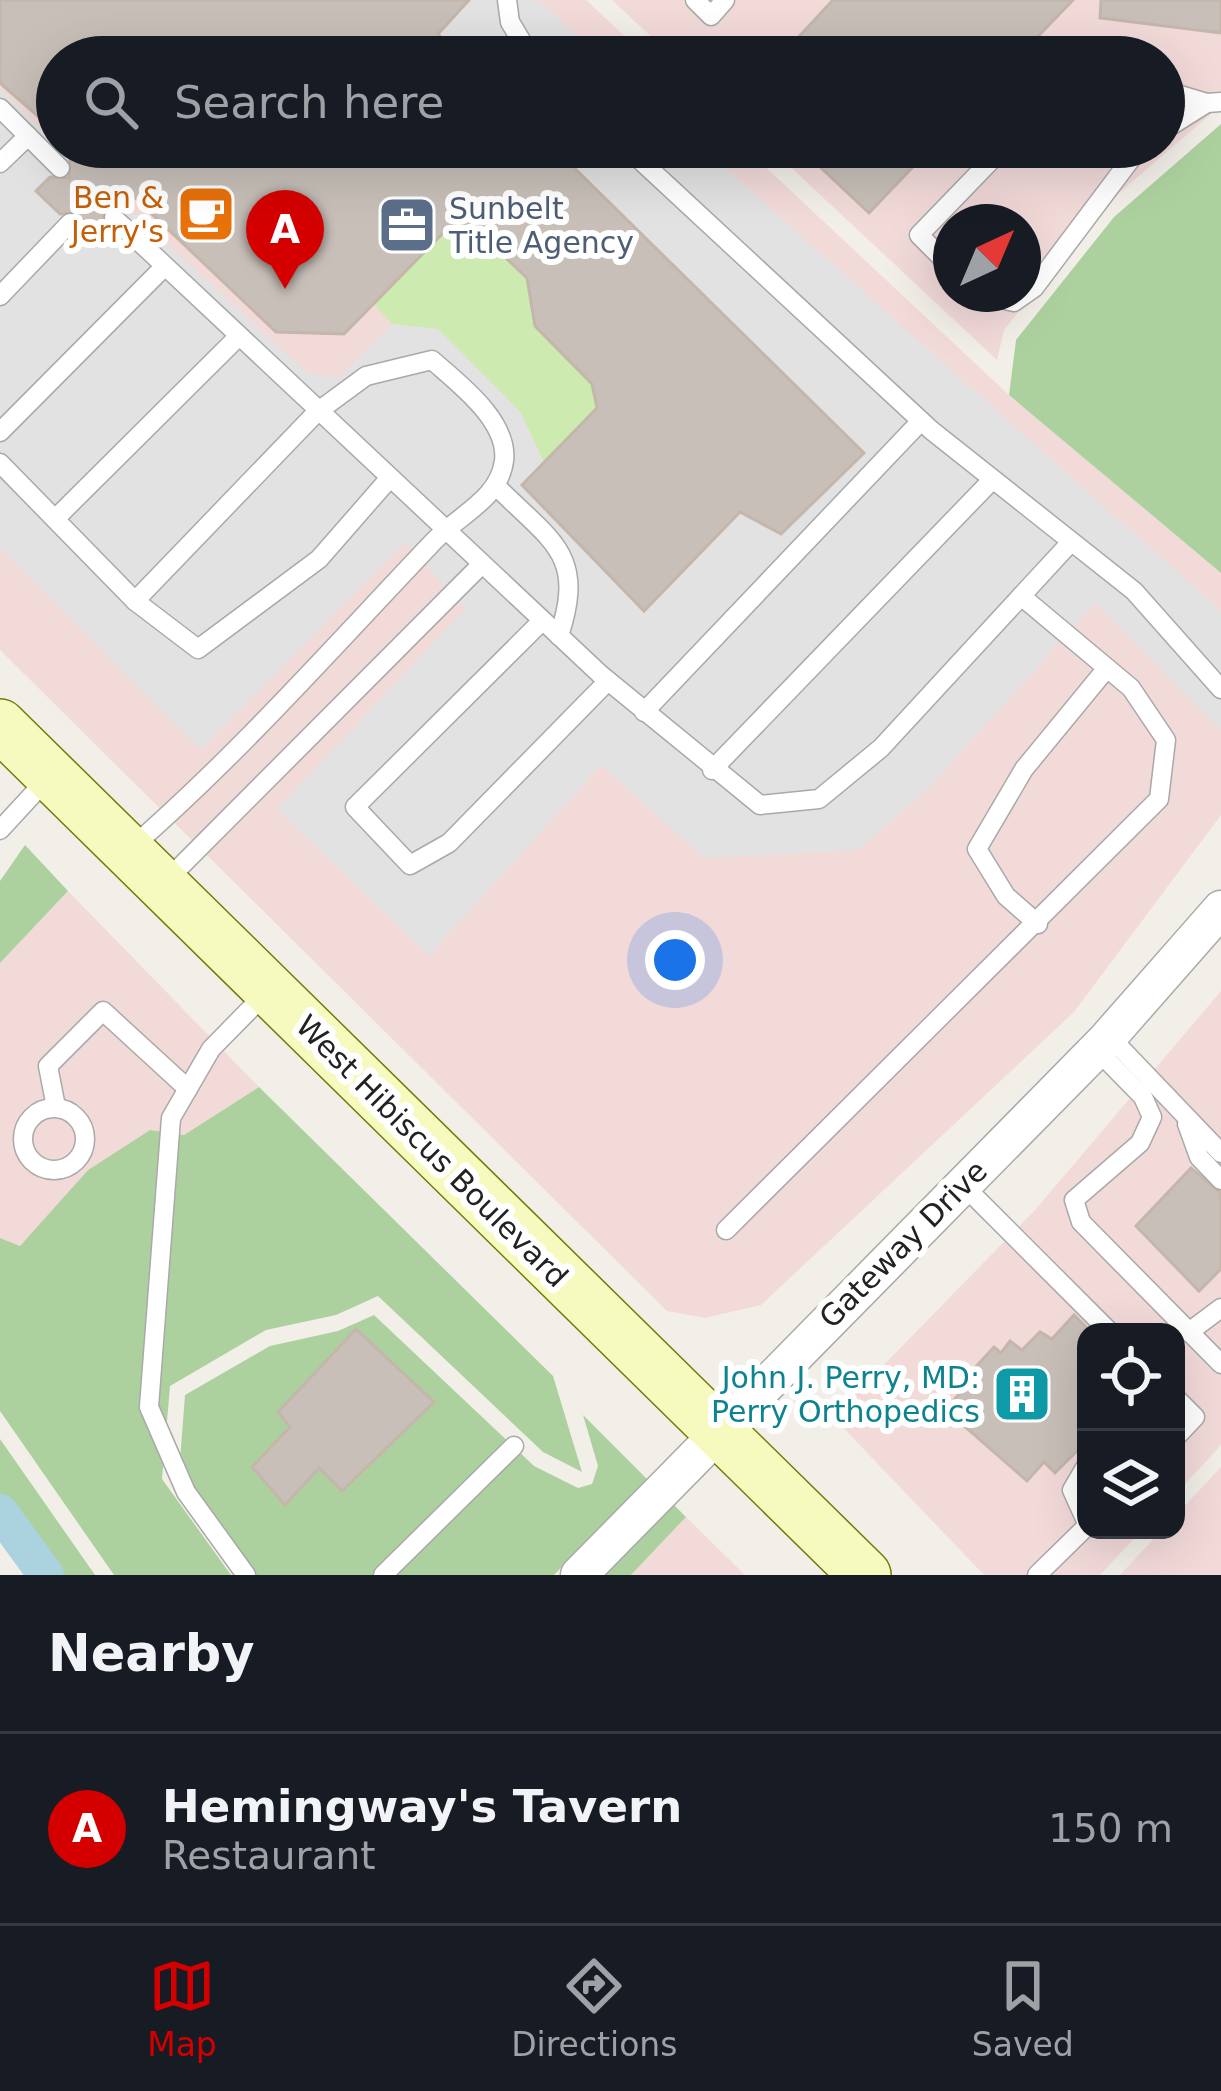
<!DOCTYPE html>
<style>
:root{--surface:#171b24;--page:#20242c;--text:#f1f3f6;--muted:#9ea1a6;--line:#363941;--accent:#d40000}
body{margin:0;font-family:"DejaVu Sans",sans-serif;background:var(--page);color:var(--text)}
.controls{position:absolute;right:36px;bottom:36px;display:grid;overflow:hidden;border-radius:24px;box-shadow:0 12px 48px #0002}
.controls button{width:108px;height:108px;display:grid;place-items:center;padding:0;border:0;border-bottom:3px solid var(--line);background:var(--surface);color:var(--text);font:60px sans-serif}
.compass{position:absolute;left:933px;top:204px;width:108px;height:108px;border-radius:50%;background:var(--surface);box-shadow:0 12px 48px #0002;rotate:44deg}
.you{position:absolute;left:675px;top:960px;width:42px;height:42px;margin:-30px;border:9px solid #fff;border-radius:50%;background:#1a73e8;box-shadow:0 0 0 18px #1a73e833}
.badge{display:grid;place-items:center;width:78px;height:78px;border-radius:50%;background:var(--accent);color:#fff;font-size:39px;font-weight:700}
.pin{position:absolute;translate:-50% -99px;filter:drop-shadow(0 3px 6px #0008)}
.pin::after{content:'';position:absolute;top:63px;width:42px;height:36px;background:inherit;clip-path:polygon(0 0,100% 0,50% 100%)}
.list{margin:0;padding:0;list-style:none}
h2{display:flex;justify-content:space-between;align-items:center;height:156px;margin:0;padding:0 48px;font-size:51px}
h2 small{font-size:39px;font-weight:400;color:var(--muted)}
.list li{display:grid;grid-template-columns:78px 1fr auto;gap:36px;align-items:center;box-sizing:border-box;height:192px;padding:0 48px;border-top:3px solid var(--line)}
.list b{display:block;font-size:45px;white-space:nowrap}
.list p{margin:0;font-size:39px;white-space:nowrap;color:var(--muted)}
.list em{font-size:39px;font-style:normal;color:var(--muted)}
.icon{flex:none;width:66px;height:66px;fill:none;stroke:currentColor;stroke-width:2;stroke-linecap:round;stroke-linejoin:round}
.map{position:relative;flex:none;width:1221px;height:1575px;overflow:hidden}
.search{position:absolute;background:var(--surface);box-shadow:0 12px 48px #0002;left:36px;right:36px;top:36px;height:132px;display:flex;align-items:center;gap:30px;box-sizing:border-box;padding:0 42px;border-radius:66px;color:var(--muted);font-size:45px}
.sheet{height:348px;background:var(--surface)}
nav{display:flex;justify-content:space-around;align-items:center;box-sizing:border-box;height:168px;border-top:3px solid var(--line);background:var(--surface);font-size:33px;color:var(--muted)}
nav a{display:grid;justify-items:center;gap:6px}
nav .on{color:var(--accent)}
.map>svg:first-child{display:block}
.commercial{fill:#f2dad9;fill-rule:evenodd}
.grass{fill:#cdebb0}
.forest{fill:#add19e}
.parking{fill:#e2e2e2}
.lines{fill:none;stroke-linecap:round;stroke-linejoin:round}
.canal{stroke:#aad3df;stroke-width:36}
.building{fill:#c7bfb8;stroke:#c4b6ab;stroke-width:3}
.lane-casing{stroke:#a9a9a9;stroke-width:21}
.street-casing{stroke:#a9a9a9;stroke-width:39}
.secondary-casing{stroke:#707d05;stroke-width:54}
.lane{stroke:#fff;stroke-width:18}
.street{stroke:#fff;stroke-width:36}
.secondary{stroke:#f7fabf;stroke-width:51}
.labels{text-anchor:middle;dominant-baseline:central;stroke-width:12;stroke-linejoin:round;paint-order:stroke}
.food-label{font-size:30px;fill:#c56008;stroke:#fff;text-anchor:end}
.service-label{font-size:30px;fill:#4e5e75;stroke:#fff;text-anchor:start}
.street-label{font-size:30px;fill:#222;stroke:#fff}
.culture-label{font-size:30px;fill:#0d838f;stroke:#fff;text-anchor:end}
</style>
<div class="map">
<svg width="1221" height="1575" viewBox="0 0 1221 1575">
<rect width="100%" height="100%" fill="#f2efe9"/>
<!-- commercial -->
<g class="commercial">
<path d="M 0,0 L 586,0 L 647,57 L 57,57 L 57,147 L 744,147 L 1009,395 L 1221,573 L 1221,815 L 1074,1012 L 761,1305 L 705,1318 L 667,1311 L 0,650 Z"/>
<path d="M 612,0 L 1221,0 L 1221,105 L 1102,208 L 1004,330 L 997,360 L 769,147 L 1164,147 L 1164,57 L 673,57 ZM 951,222 L 1023,222 L 1023,294 L 951,294 Z"/>
<path d="M 68,891 L 259,1087 L 184,1135 L 150,1130 L 88,1170 L 19,1247 L 0,1238 L 0,963 Z"/>
<path d="M 1221,991 L 1221,1445 L 1176,1494 L 1176,1332 L 1086,1332 L 1086,1530 L 1142,1530 L 1100,1575 L 984,1575 L 833,1417 L 1035,1210 Z"/>
<path d="M 1221,1467 L 1221,1575 L 1120,1575 L 1162,1530 L 1176,1530 L 1176,1515 Z"/>
<path d="M 686,1517 L 745,1575 L 631,1575 Z"/>
</g>
<!-- grass -->
<path class="grass" d="M 473,227 L 527,278 L 535,326 L 592,384 L 597,408 L 544,463 L 521,413 L 438,329 L 392,324 L 373,304 L 447,229 Z"/>
<!-- forest -->
<g class="forest">
<path d="M 1221,124 L 1221,573 L 1009,395 L 1016,340 L 1114,217 Z"/>
<path d="M 25,845 L 68,891 L 0,963 L 0,881 Z"/>
<path d="M 259,1087 L 553,1376 L 582,1472 L 543,1452 L 378,1296 L 336,1315 L 266,1330 L 170,1386 L 162,1479 L 231,1575 L 114,1575 L 0,1411 L 0,1238 L 20,1246 L 88,1170 L 150,1130 L 184,1135 Z"/>
<path d="M 374,1315 L 534,1466 L 578,1488 L 592,1484 L 598,1466 L 583,1415 L 647,1479 L 554,1575 L 251,1575 L 179,1473 L 185,1395 L 270,1346 L 338,1331 Z"/>
<path d="M 0,1439 L 95,1575 L 38,1575 L 0,1523 Z"/>
<path d="M 673,1504 L 686,1517 L 631,1575 L 604,1575 Z"/>
</g>
<!-- parking -->
<g class="parking">
<path d="M 469,0 L 539,1 L 601,57 L 461,57 L 438,34 Z"/>
<path d="M 0,88 L 69,158 L 36,191 L 91,243 L 126,205 L 307,373 L 338,378 L 392,324 L 438,329 L 521,413 L 544,463 L 523,486 L 644,610 L 740,512 L 781,533 L 864,453 L 553,147 L 702,147 L 1221,611 L 1221,730 L 1095,603 L 929,788 L 858,850 L 704,858 L 601,765 L 429,956 L 277,809 L 465,609 L 405,542 L 201,750 L 0,548 Z"/>
</g>
<g class="lines">
<!-- canal -->
<path class="canal" d="M 0,1512 L 46,1575"/>
</g>
<!-- building -->
<g class="building">
<path d="M 0,0 L 469,0 L 438,34 L 461,57 L 57,57 L 57,133 L 0,83 Z"/>
<path d="M 833,0 L 1073,0 L 1018,57 L 780,57 Z"/>
<path d="M 1101,0 L 1221,0 L 1221,33 L 1100,18 Z"/>
<path d="M 82,147 L 553,147 L 864,453 L 781,534 L 740,512 L 644,611 L 522,485 L 597,408 L 592,384 L 535,326 L 527,278 L 473,227 L 447,229 L 344,334 L 276,332 L 133,196 L 123,208 L 103,210 L 105,228 L 92,244 L 80,232 L 83,220 L 78,213 L 60,214 L 36,191 L 50,177 L 69,178 L 70,159 Z"/>
<path d="M 799,147 L 932,147 L 869,213 Z"/>
<path d="M 1191,1168 L 1221,1193 L 1221,1269 L 1199,1291 L 1136,1226 Z"/>
<path d="M 1074,1315 L 1086,1327 L 1086,1442 L 1055,1473 L 1044,1462 L 1027,1481 L 946,1410 L 971,1379 L 968,1375 L 994,1347 L 1001,1353 L 1010,1341 L 1022,1350 L 1040,1332 L 1052,1339 Z"/>
<path d="M 356,1329 L 434,1402 L 342,1491 L 319,1468 L 285,1505 L 252,1467 L 290,1427 L 278,1412 Z"/>
</g>
<g class="lines">
<defs>
<g id="lane">
<path d="M 507,0 L 510,22 L 531,57"/>
<path d="M 695,0 L 711,16 L 725,0"/>
<path d="M 1164,90 L 1207,103 L 1221,102"/>
<path d="M 0,108 L 60,168"/>
<path d="M 1164,130 L 1207,103"/>
<path d="M 626,147 L 931,430 L 1134,591 L 1221,689"/>
<path d="M 0,163 L 28,136"/>
<path d="M 114,218 L 601,675 L 760,805 L 819,799 L 881,748 L 1071,542"/>
<path d="M 951,267 L 919,235 L 1004,147"/>
<path d="M 978,294 L 1014,302 L 1034,288 L 1140,147"/>
<path d="M 0,296 L 70,223"/>
<path d="M 0,432 L 164,267"/>
<path d="M 0,463 L 135,601 L 198,649 L 319,559 L 388,480"/>
<path d="M 497,487 C 552,542 586,554 559,636"/>
<path d="M 55,519 L 238,337"/>
<path d="M 542,621 L 355,807 L 410,865 L 449,843 L 608,681"/>
<path d="M 644,712 L 921,421"/>
<path d="M 712,770 L 992,480"/>
<path d="M 0,830 L 47,779"/>
<path d="M 131,848 C 239,754 335,645 434,541 C 459,515 499,499 504,461 C 509,421 458,383 432,360 L 366,376 L 317,412 L 135,601"/>
<path d="M 167,880 L 481,565"/>
<path d="M 1038,924 L 1006,896 L 977,849 L 1024,769 L 1107,668"/>
<path d="M 1109,1036 L 1221,1153"/>
<path d="M 1096,1049 L 1143,1097 L 1152,1117 L 1140,1143 L 1074,1200 L 1081,1222 L 1221,1364"/>
<path d="M 56,1107 L 48,1066 L 103,1011 L 188,1089"/>
<circle cx="54" cy="1139" r="31"/>
<path d="M 1187,1124 L 1199,1157 L 1221,1180"/>
<path d="M 962,1184 L 1110,1332"/>
<path d="M 726,1230 L 1159,799 L 1166,740 L 1131,688 L 1021,596"/>
<path d="M 1189,1332 L 1221,1308"/>
<path d="M 1176,1398 L 1195,1417 L 1176,1437"/>
<path d="M 1086,1466 L 1072,1490 L 1086,1521"/>
<path d="M 246,1575 L 186,1492 L 149,1407 L 171,1118 L 211,1049 L 265,994"/>
<path d="M 383,1575 L 514,1446"/>
<path d="M 1037,1575 L 1086,1527"/>
</g>
<path id="street" d="M 579,1575 L 1105,1041 L 1221,909"/>
<path id="secondary" d="M 0,725 L 865,1575"/>
</defs>
<!-- lane casing -->
<use href="#lane" class="lane-casing"/>
<!-- street casing -->
<use href="#street" class="street-casing"/>
<!-- secondary casing -->
<use href="#secondary" class="secondary-casing"/>
<!-- lane -->
<use href="#lane" class="lane"/>
<!-- street -->
<use href="#street" class="street"/>
<!-- secondary -->
<use href="#secondary" class="secondary"/>
</g>
<!-- icons -->
<defs>
<symbol id="cafe-square" viewBox="-11 -11 22 22"><rect x="-9" y="-9" width="18" height="18" rx="4" fill="#e8710a" stroke="#fff"/><path d="M-5.5-4.5H6V0H3Q3 3.5 0 3.5H-2.5Q-5.5 3.5-5.5 0ZM3-3.2v2h1.7v-2ZM-6 4.5H4V6H-6Z" fill="#fff"/></symbol>
<symbol id="office-square" viewBox="-11 -11 22 22"><rect x="-9" y="-9" width="18" height="18" rx="4" fill="#5c6f8a" stroke="#fff"/><path d="M-6-3h4V-5.5h4V-3h4V5H-6ZM-1-4.5V-3h2v-1.5ZM-6 0V1H6V0Z" fill="#fff"/></symbol>
<symbol id="building-square" viewBox="-11 -11 22 22"><rect x="-9" y="-9" width="18" height="18" rx="4" fill="#0f9aa8" stroke="#fff"/><path d="M-4-6H4V6H1V3H-1V6H-4ZM-2.5-4.3h1.7v1.8h-1.7ZM.8-4.3h1.7v1.8H.8ZM-2.5-1h1.7V.8h-1.7ZM.8-1h1.7V.8H.8Z" fill="#fff"/></symbol>
</defs>
<g fill-rule="evenodd">
<use href="#cafe-square" x="173" y="181" width="66" height="66"/>
<use href="#office-square" x="374" y="192" width="66" height="66"/>
<use href="#building-square" x="989" y="1361" width="66" height="66"/>
</g>
<g class="labels">
<!-- food labels -->
<g class="food-label">
<text x="164" y="197">Ben &amp;<tspan x="164" dy="34">Jerry's</tspan></text>
</g>
<!-- service labels -->
<g class="service-label">
<text x="449" y="208">Sunbelt<tspan x="449" dy="34">Title Agency</tspan></text>
</g>
<!-- street labels -->
<g class="street-label">
<text transform="translate(432 1151) rotate(45)">West Hibiscus Boulevard</text>
<text transform="translate(903 1244) rotate(-45)">Gateway Drive</text>
</g>
<!-- culture labels -->
<g class="culture-label">
<text x="980" y="1377">John J. Perry, MD:<tspan x="980" dy="34">Perry Orthopedics</tspan></text>
</g>
</g>
</svg>
<div class="controls">
<button><svg class="icon" aria-label="locate" viewBox="0 0 24 24"><circle cx="12" cy="12" r="6"/><path d="M12 2v4M12 18v4M2 12h4M18 12h4"/></svg></button>
<button><svg class="icon" aria-label="layers" viewBox="0 0 24 24"><path d="M12 4l9 5-9 5-9-5zM3 14l9 5 9-5"/></svg></button>
</div>
<svg class="compass" viewBox="-18 -18 36 36"><path d="M0-13l5 13h-10z" fill="#e53935"/><path d="M0 13l5-13h-10z" fill="#9ea1a6"/></svg>
<div class="you"></div>
<div class="pin badge" style="left:285px;top:289px">A</div>
<div class="search"><svg class="icon" aria-label="search" viewBox="0 0 24 24"><circle cx="10" cy="10" r="6"/><path d="M15 15l6 6"/></svg>Search here</div>
</div>
<section class="sheet">
<h2>Nearby<small></small></h2>
<ul class="list">
<li><span class="badge">A</span><div><b>Hemingway's Tavern</b><p>Restaurant</p></div><em>150 m</em></li>
</ul>
</section>
<nav>
<a class="on"><svg class="icon" aria-label="map" viewBox="0 0 24 24"><path d="M3 6l6-2 6 2 6-2v14l-6 2-6-2-6 2zM9 4v14M15 6v14"/></svg>Map</a>
<a><svg class="icon" aria-label="directions" viewBox="0 0 24 24"><path d="M12 3l9 9-9 9-9-9zM9 14v-3h6M13 9l2 2-2 2"/></svg>Directions</a>
<a><svg class="icon" aria-label="saved" viewBox="0 0 24 24"><path d="M7 4h10v16l-5-4-5 4z"/></svg>Saved</a>
</nav>
